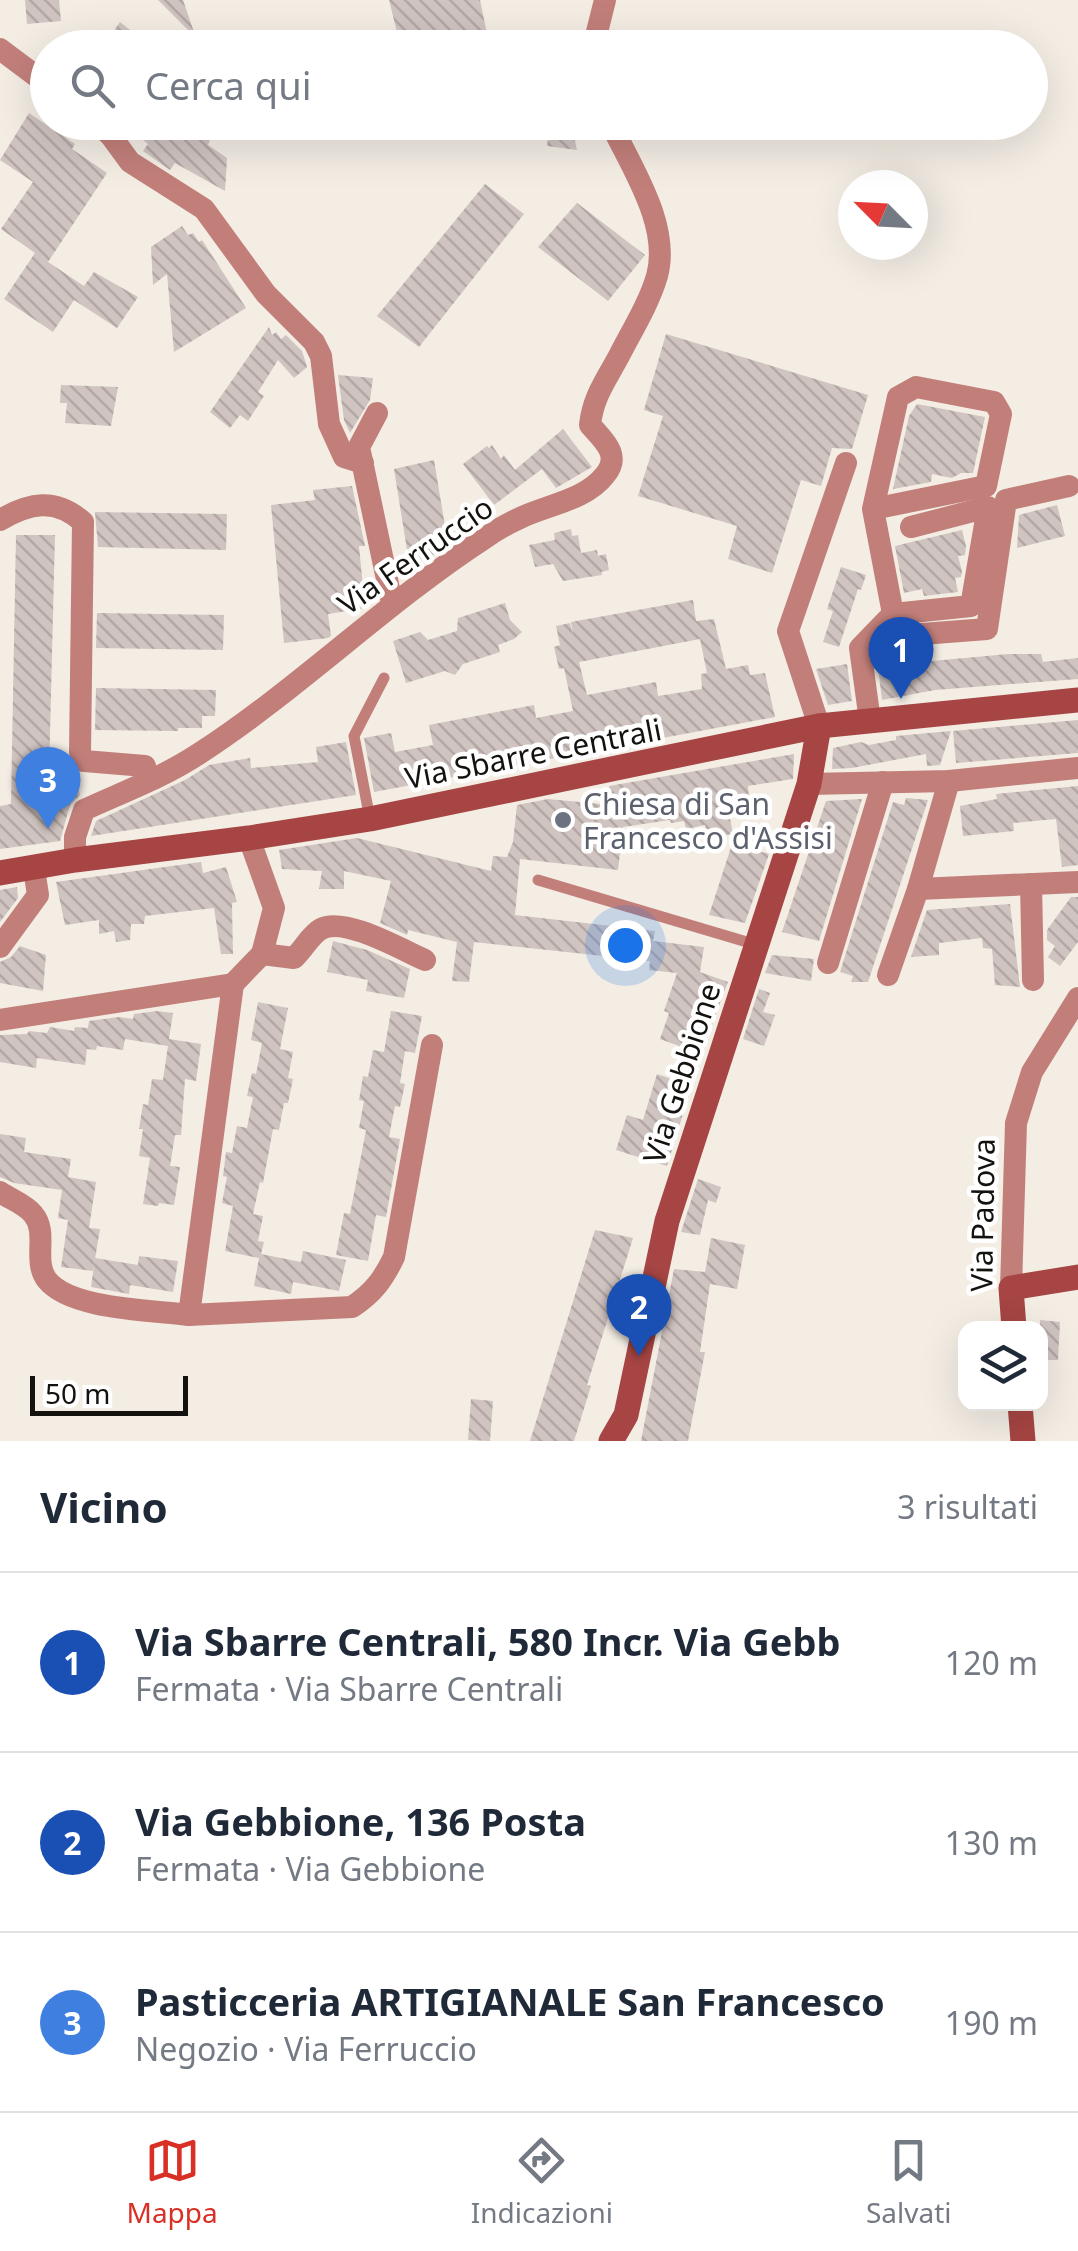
<!DOCTYPE html>
<html lang="it">
<meta charset="utf-8">
<style>
:root{--surface:#fff;--page:#f2f2f3;--text:#1f2937;--muted:#747a83;--line:#e0e1e3;--accent:#d93025}
body{margin:0;font-family:"Noto Sans",sans-serif;background:var(--page);color:var(--text)}
.controls{position:absolute;right:30px;bottom:30px;display:grid;overflow:hidden;border-radius:20px;box-shadow:0 10px 40px #0002}
.controls button{width:90px;height:90px;display:grid;place-items:center;padding:0;border:0;border-bottom:2px solid var(--line);background:var(--surface);color:var(--text);font:50px sans-serif}
.compass{position:absolute;left:838px;top:170px;width:90px;height:90px;border-radius:50%;background:var(--surface);box-shadow:0 10px 40px #0002;rotate:294deg}
.scale{position:absolute;left:30px;bottom:25px;width:158px;box-sizing:border-box;padding-left:10px;border:5px solid #14120e;border-top:0;font-size:28px;line-height:35px;white-space:nowrap;color:#14120e;-webkit-text-stroke:8px #fff;paint-order:stroke}
.you{position:absolute;left:625px;top:945px;width:35px;height:35px;margin:-25px;border:8px solid #fff;border-radius:50%;background:#1a73e8;box-shadow:0 0 0 15px #1a73e833}
.badge{display:grid;place-items:center;width:65px;height:65px;border-radius:50%;background:var(--accent);color:#fff;font-size:32px;font-weight:700}
.pin{position:absolute;translate:-50% -82px;filter:drop-shadow(0 2px 5px #0008)}
.pin::after{content:'';position:absolute;top:52px;width:35px;height:30px;background:inherit;clip-path:polygon(0 0,100% 0,50% 100%)}
.list{margin:0;padding:0;list-style:none}
h2{display:flex;justify-content:space-between;align-items:center;height:130px;margin:0;padding:0 40px;font-size:42px}
h2 small{font-size:32px;font-weight:400;color:var(--muted)}
.list li{display:grid;grid-template-columns:65px 1fr auto;gap:30px;align-items:center;box-sizing:border-box;height:180px;padding:0 40px;border-top:2px solid var(--line)}
.list b{display:block;font-size:38px;white-space:nowrap}
.list p{margin:0;font-size:32px;white-space:nowrap;color:var(--muted)}
.list em{font-size:32px;font-style:normal;color:var(--muted)}
.icon{flex:none;width:55px;height:55px;fill:none;stroke:currentColor;stroke-width:2;stroke-linecap:round;stroke-linejoin:round}
.map{position:relative;flex:none;width:1078px;height:1441px;overflow:hidden}
.search{position:absolute;background:var(--surface);box-shadow:0 10px 40px #0002;left:30px;right:30px;top:30px;height:110px;display:flex;align-items:center;gap:25px;box-sizing:border-box;padding:0 35px;border-radius:55px;color:var(--muted);font-size:38px}
.sheet{height:670px;background:var(--surface)}
nav{display:flex;justify-content:space-around;align-items:center;box-sizing:border-box;height:140px;border-top:2px solid var(--line);background:var(--surface);font-size:28px;color:var(--muted)}
nav a{display:grid;justify-items:center;gap:5px}
nav .on{color:var(--accent)}
.map>svg:first-child{display:block}
.building{fill:url(#building-back-hatch);fill-rule:evenodd}
.lines{fill:none;stroke-linecap:round;stroke-linejoin:round}
.lane{stroke:#c27f7a;stroke-width:11}
.street{stroke:#c27f7a;stroke-width:22}
.secondary{stroke:#a64543;stroke-width:25}
.worship-dot{fill:#6b7280;stroke:#fff;stroke-width:4}
.labels{text-anchor:middle;dominant-baseline:central;stroke-width:9;stroke-linejoin:round;paint-order:stroke}
.street-label{font-size:30px;fill:#14120e;stroke:#fff}
.worship-label{font-size:30px;fill:#5b616d;stroke:#fff;text-anchor:start}
</style>
<div class="map">
<svg width="1078" height="1441" viewBox="0 0 1078 1441">
<defs>
<pattern id="building-back-hatch" width="6" height="6" patternUnits="userSpaceOnUse" patternTransform="scale(2.5)"><rect width="6" height="6" fill="#d0c4c1"/><path d="M-1 5l2 2M0 0l6 6M5-1l2 2" fill="none" stroke="#b2a7a5"/></pattern>
</defs>
<rect width="100%" height="100%" fill="#f3ede4"/>
<!-- building -->
<g class="building">
<path d="M 25,0 L 59,0 L 61,21 L 27,24 Z"/>
<path d="M 158,0 L 183,0 L 196,38 Z"/>
<path d="M 389,0 L 480,0 L 490,48 L 401,48 Z"/>
<path d="M 120,22 L 153,48 L 102,48 Z"/>
<path d="M 29,113 L 75,144 L 72,149 L 107,173 L 48,262 L 84,286 L 94,272 L 138,297 L 117,328 L 74,300 L 53,332 L 4,299 L 35,253 L 1,229 L 33,182 L 0,160 Z"/>
<path d="M 146,122 L 217,122 L 208,145 L 227,158 L 225,191 L 175,163 L 170,170 L 143,151 L 148,144 L 137,135 Z"/>
<path d="M 550,122 L 587,122 L 574,136 L 577,150 L 547,146 Z"/>
<path d="M 485,184 L 524,214 L 419,347 L 377,316 Z"/>
<path d="M 577,203 L 645,255 L 608,301 L 538,247 Z"/>
<path d="M 182,226 L 188,235 L 193,233 L 199,242 L 202,240 L 246,308 L 174,352 L 167,274 L 153,285 L 151,247 Z"/>
<path d="M 269,327 L 272,335 L 276,332 L 281,339 L 286,335 L 302,351 L 307,367 L 294,378 L 278,360 L 258,392 L 264,396 L 248,421 L 240,415 L 230,428 L 210,412 Z"/>
<path d="M 666,334 L 868,395 L 852,449 L 832,448 L 821,486 L 801,480 L 772,573 L 728,559 L 737,526 L 638,496 L 663,416 L 644,410 Z"/>
<path d="M 338,375 L 373,378 L 370,400 L 350,433 L 344,420 Z"/>
<path d="M 61,385 L 118,387 L 111,426 L 65,423 L 67,403 L 60,403 Z"/>
<path d="M 917,404 L 985,417 L 973,473 L 961,473 L 952,478 L 932,474 L 931,482 L 893,489 L 909,416 Z"/>
<path d="M 563,429 L 592,467 L 556,488 L 542,469 L 494,505 L 463,464 L 487,446 L 489,448 L 492,445 L 501,459 L 504,455 L 515,470 Z"/>
<path d="M 434,460 L 448,544 L 436,546 L 437,553 L 415,565 L 414,555 L 408,556 L 394,469 Z"/>
<path d="M 352,486 L 365,546 L 359,546 L 365,608 L 328,614 L 331,636 L 328,638 L 284,643 L 271,505 L 315,500 L 313,490 Z"/>
<path d="M 1057,505 L 1065,536 L 1017,548 L 1019,515 Z"/>
<path d="M 95,512 L 227,514 L 226,550 L 98,547 Z"/>
<path d="M 571,529 L 572,536 L 578,535 L 581,553 L 597,550 L 598,556 L 606,554 L 609,570 L 601,572 L 602,575 L 563,581 L 553,564 L 535,567 L 529,545 L 555,540 L 554,533 Z"/>
<path d="M 962,530 L 966,546 L 965,555 L 958,556 L 962,571 L 961,577 L 955,578 L 958,592 L 924,596 L 922,589 L 904,593 L 895,546 Z"/>
<path d="M 16,535 L 55,535 L 49,774 L 75,773 L 80,795 L 70,805 L 60,841 L 0,849 L 0,806 L 11,804 Z"/>
<path d="M 841,567 L 866,575 L 861,590 L 858,589 L 839,647 L 823,642 L 833,611 L 827,609 Z"/>
<path d="M 693,600 L 696,621 L 714,619 L 726,669 L 748,665 L 750,675 L 765,673 L 775,717 L 374,792 L 364,738 L 391,733 L 395,752 L 433,745 L 429,725 L 534,705 L 536,718 L 573,711 L 564,668 L 559,669 L 554,647 L 560,645 L 556,626 L 570,623 L 573,635 L 571,622 ZM 700,639 L 707,673 L 701,674 L 702,689 L 658,696 L 656,682 L 587,695 L 579,662 Z"/>
<path d="M 505,603 L 510,620 L 522,632 L 514,639 L 498,645 L 500,652 L 463,664 L 455,675 L 445,671 L 406,683 L 393,641 L 420,632 L 428,640 L 457,631 L 458,618 Z"/>
<path d="M 97,613 L 224,615 L 223,650 L 96,648 Z"/>
<path d="M 931,650 L 932,661 L 1008,654 L 1041,654 L 1043,662 L 1078,658 L 1078,679 L 935,690 L 882,700 L 877,658 Z"/>
<path d="M 847,664 L 852,701 L 828,705 L 816,669 Z"/>
<path d="M 96,688 L 216,690 L 215,716 L 202,716 L 202,728 L 178,728 L 178,731 L 95,730 Z"/>
<path d="M 1078,720 L 1078,753 L 956,763 L 953,731 Z"/>
<path d="M 951,731 L 940,765 L 927,766 L 926,754 L 852,768 L 832,769 L 833,748 L 861,742 L 869,745 L 896,740 L 896,736 Z"/>
<path d="M 346,742 L 356,795 L 91,836 L 96,821 L 185,780 L 209,765 L 250,758 L 251,768 L 318,762 L 316,747 Z"/>
<path d="M 794,754 L 793,779 L 748,786 L 750,809 L 729,813 L 733,834 L 708,838 L 705,825 L 686,829 L 684,821 L 671,823 L 670,820 L 623,827 L 618,870 L 520,859 L 515,915 L 655,931 L 653,941 L 704,947 L 700,972 L 728,982 L 701,1054 L 660,1039 L 669,1013 L 664,1011 L 677,973 L 649,970 L 650,961 L 474,942 L 469,982 L 452,981 L 457,942 L 408,930 L 407,935 L 380,923 L 391,881 L 344,871 L 344,889 L 319,889 L 322,871 L 282,869 L 279,850 L 357,838 L 491,871 L 493,856 L 507,857 L 513,842 L 517,805 L 548,799 L 611,805 L 609,786 Z"/>
<path d="M 1078,786 L 1078,865 L 1062,867 L 1056,819 L 1013,823 L 1014,831 L 963,836 L 960,806 L 997,799 L 996,794 Z"/>
<path d="M 906,798 L 928,800 L 868,982 L 851,982 L 853,976 L 840,972 L 893,802 L 904,805 Z"/>
<path d="M 862,799 L 819,941 L 782,932 L 826,801 Z"/>
<path d="M 732,844 L 769,854 L 745,923 L 709,915 Z"/>
<path d="M 201,862 L 203,873 L 226,867 L 237,902 L 232,903 L 233,954 L 221,954 L 214,908 L 145,916 L 144,924 L 131,924 L 130,940 L 116,942 L 114,931 L 99,934 L 99,920 L 65,925 L 56,882 Z"/>
<path d="M 17,887 L 18,898 L 0,922 L 0,890 Z"/>
<path d="M 1071,897 L 1078,897 L 1078,942 L 1060,966 L 1048,957 L 1055,946 L 1047,940 L 1047,930 Z"/>
<path d="M 1010,904 L 1020,987 L 995,985 L 992,949 L 983,948 L 982,938 L 939,943 L 939,955 L 911,957 L 927,910 Z"/>
<path d="M 333,941 L 367,950 L 410,969 L 404,998 L 366,991 L 368,980 L 327,972 Z"/>
<path d="M 20,946 L 46,955 L 43,991 L 0,983 L 0,962 L 11,957 Z"/>
<path d="M 772,955 L 814,959 L 811,981 L 765,973 Z"/>
<path d="M 759,989 L 770,993 L 763,1012 L 775,1015 L 764,1046 L 743,1039 Z"/>
<path d="M 258,1002 L 288,1008 L 280,1049 L 293,1052 L 288,1078 L 293,1079 L 288,1103 L 284,1103 L 279,1130 L 273,1129 L 263,1183 L 260,1182 L 253,1214 L 263,1216 L 258,1241 L 264,1242 L 261,1254 L 301,1262 L 303,1251 L 346,1260 L 339,1291 L 293,1282 L 291,1294 L 254,1286 L 259,1258 L 225,1251 L 233,1206 L 222,1203 L 227,1177 L 223,1176 L 226,1152 L 232,1153 L 237,1126 L 247,1128 L 253,1097 L 247,1096 L 252,1073 L 256,1074 L 262,1043 L 251,1040 Z"/>
<path d="M 157,1011 L 173,1013 L 169,1039 L 201,1044 L 196,1081 L 185,1079 L 181,1135 L 175,1135 L 170,1166 L 180,1167 L 174,1205 L 159,1203 L 158,1206 L 143,1204 L 150,1158 L 139,1156 L 143,1129 L 139,1129 L 143,1104 L 148,1105 L 152,1079 L 163,1080 L 168,1046 L 125,1039 L 123,1050 L 97,1046 L 96,1050 L 87,1049 L 85,1065 L 37,1058 L 36,1068 L 0,1062 L 0,1035 L 27,1034 L 29,1031 L 47,1033 L 50,1027 L 74,1031 L 75,1027 L 88,1028 L 89,1021 L 119,1017 L 133,1019 L 134,1014 Z"/>
<path d="M 391,1011 L 422,1016 L 415,1053 L 405,1051 L 400,1083 L 405,1084 L 400,1107 L 395,1106 L 389,1137 L 400,1139 L 386,1217 L 376,1215 L 368,1261 L 336,1255 L 344,1213 L 350,1214 L 366,1130 L 359,1128 L 364,1101 L 359,1100 L 363,1076 L 368,1077 L 373,1050 L 384,1052 Z"/>
<path d="M 657,1074 L 686,1084 L 681,1102 L 686,1104 L 667,1166 L 616,1150 L 627,1115 L 643,1120 Z"/>
<path d="M 0,1134 L 26,1138 L 24,1152 L 71,1159 L 68,1177 L 96,1182 L 89,1228 L 100,1229 L 93,1271 L 61,1267 L 68,1220 L 58,1218 L 62,1190 L 14,1183 L 0,1177 Z"/>
<path d="M 698,1179 L 721,1187 L 716,1203 L 708,1200 L 700,1235 L 681,1232 Z"/>
<path d="M 595,1230 L 633,1238 L 587,1385 L 591,1386 L 574,1441 L 530,1441 Z"/>
<path d="M 711,1238 L 745,1245 L 737,1289 L 710,1284 L 700,1352 L 705,1352 L 688,1441 L 641,1441 L 674,1269 L 705,1272 Z"/>
<path d="M 139,1256 L 178,1261 L 173,1292 L 130,1285 L 129,1294 L 91,1287 L 95,1258 L 138,1265 Z"/>
<path d="M 1040,1320 L 1060,1322 L 1058,1360 L 1040,1360 Z"/>
<path d="M 471,1399 L 493,1401 L 490,1441 L 468,1440 Z"/>
</g>
<g class="lines">
<!-- lane -->
<g class="lane">
<path d="M 370,819 L 354,736 L 384,678"/>
<path d="M 538,880 L 757,945"/>
</g>
<!-- street -->
<g class="street">
<path d="M 593,48 L 605,0"/>
<path d="M 0,49 L 48,85"/>
<path d="M 96,122 L 111,136 L 130,162 L 204,209 L 266,294 L 314,342 L 321,356 L 329,424 L 344,457 L 363,463"/>
<path d="M 377,413 L 359,447 L 392,603"/>
<path d="M 873,509 L 898,397 L 916,387 L 994,402 L 1001,414 L 986,486 L 873,509 L 893,614"/>
<path d="M 0,520 C 29,503 55,497 83,522 L 80,752 L 84,761 L 145,766"/>
<path d="M 870,638 L 987,629 L 1006,500 L 1069,486"/>
<path d="M 870,721 L 860,648 L 893,614 L 971,606 L 988,507 L 911,527"/>
<path d="M 819,726 L 788,631 L 846,463"/>
<path d="M 809,784 L 949,781 L 1078,768"/>
<path d="M 75,860 L 75,837 L 84,810 C 123,792 164,777 200,753 C 300,688 385,603 485,538 C 495,531 507,524 518,519 C 545,505 585,501 605,475 C 622,455 603,440 590,425 C 593,396 607,379 620,354 C 633,329 649,303 657,276 C 671,225 631,167 610,122"/>
<path d="M 1031,884 L 1033,980"/>
<path d="M 918,889 L 1078,882"/>
<path d="M 0,947 L 38,895 L 34,869"/>
<path d="M 262,954 L 294,958 C 304,949 310,935 321,929 C 344,916 402,950 425,960"/>
<path d="M 828,963 L 883,782"/>
<path d="M 888,975 L 918,889 L 949,781"/>
<path d="M 233,984 L 262,954 L 274,908 L 249,838"/>
<path d="M 0,1020 L 233,984 L 189,1315 C 154,1310 71,1310 47,1280 C 32,1260 49,1233 33,1214 C 25,1204 10,1199 0,1192"/>
<path d="M 1011,1288 L 1016,1123 L 1032,1072 L 1078,998"/>
<path d="M 189,1315 L 352,1307 C 373,1293 383,1280 394,1257 L 432,1045"/>
</g>
<!-- secondary -->
<g class="secondary">
<path d="M 0,873 L 75,860 L 249,838 L 370,819 L 819,726 L 1078,700"/>
<path d="M 1014,1328 L 1011,1288 L 1078,1277"/>
<path d="M 1020,1404 L 1023,1441"/>
<path d="M 611,1441 L 626,1415 L 667,1221 L 809,784 L 819,726"/>
</g>
</g>
<!-- markers -->
<circle class="worship-dot" cx="563" cy="820" r="10"/>
<g class="labels">
<!-- street labels -->
<g class="street-label">
<text transform="translate(415 555) rotate(-35)">Via Ferruccio</text>
<text transform="translate(533 753) rotate(-11)">Via Sbarre Centrali</text>
<text transform="translate(681 1073) rotate(-72)">Via Gebbione</text>
<text transform="translate(982 1215) rotate(-89)">Via Padova</text>
</g>
<!-- worship labels -->
<g class="worship-label">
<text x="583" y="803">Chiesa di San<tspan x="583" dy="34">Francesco d'Assisi</tspan></text>
</g>
</g>
</svg>
<div class="controls">
<button><svg class="icon" aria-label="layers" viewBox="0 0 24 24"><path d="M12 4l9 5-9 5-9-5zM3 14l9 5 9-5"/></svg></button>
</div>
<svg class="compass" viewBox="-18 -18 36 36"><path d="M0-13l5 13h-10z" fill="#e53935"/><path d="M0 13l5-13h-10z" fill="#747a83"/></svg>
<div class="scale">50 m</div>
<div class="you"></div>
<div class="pin badge" style="left:901px;top:699px;background:#1a4fb4">1</div>
<div class="pin badge" style="left:639px;top:1356px;background:#1a4fb4">2</div>
<div class="pin badge" style="left:48px;top:829px;background:#3f7fe0">3</div>
<div class="search"><svg class="icon" aria-label="search" viewBox="0 0 24 24"><circle cx="10" cy="10" r="6"/><path d="M15 15l6 6"/></svg>Cerca qui</div>
</div>
<section class="sheet">
<h2>Vicino<small>3 risultati</small></h2>
<ul class="list">
<li><span class="badge" style="background:#1a4fb4">1</span><div><b>Via Sbarre Centrali, 580 Incr. Via Gebb</b><p>Fermata · Via Sbarre Centrali</p></div><em>120 m</em></li>
<li><span class="badge" style="background:#1a4fb4">2</span><div><b>Via Gebbione, 136 Posta</b><p>Fermata · Via Gebbione</p></div><em>130 m</em></li>
<li><span class="badge" style="background:#3f7fe0">3</span><div><b>Pasticceria ARTIGIANALE San Francesco</b><p>Negozio · Via Ferruccio</p></div><em>190 m</em></li>
</ul>
</section>
<nav>
<a class="on"><svg class="icon" aria-label="map" viewBox="0 0 24 24"><path d="M3 6l6-2 6 2 6-2v14l-6 2-6-2-6 2zM9 4v14M15 6v14"/></svg>Mappa</a>
<a><svg class="icon" aria-label="directions" viewBox="0 0 24 24"><path d="M12 3l9 9-9 9-9-9zM9 14v-3h6M13 9l2 2-2 2"/></svg>Indicazioni</a>
<a><svg class="icon" aria-label="saved" viewBox="0 0 24 24"><path d="M7 4h10v16l-5-4-5 4z"/></svg>Salvati</a>
</nav>
